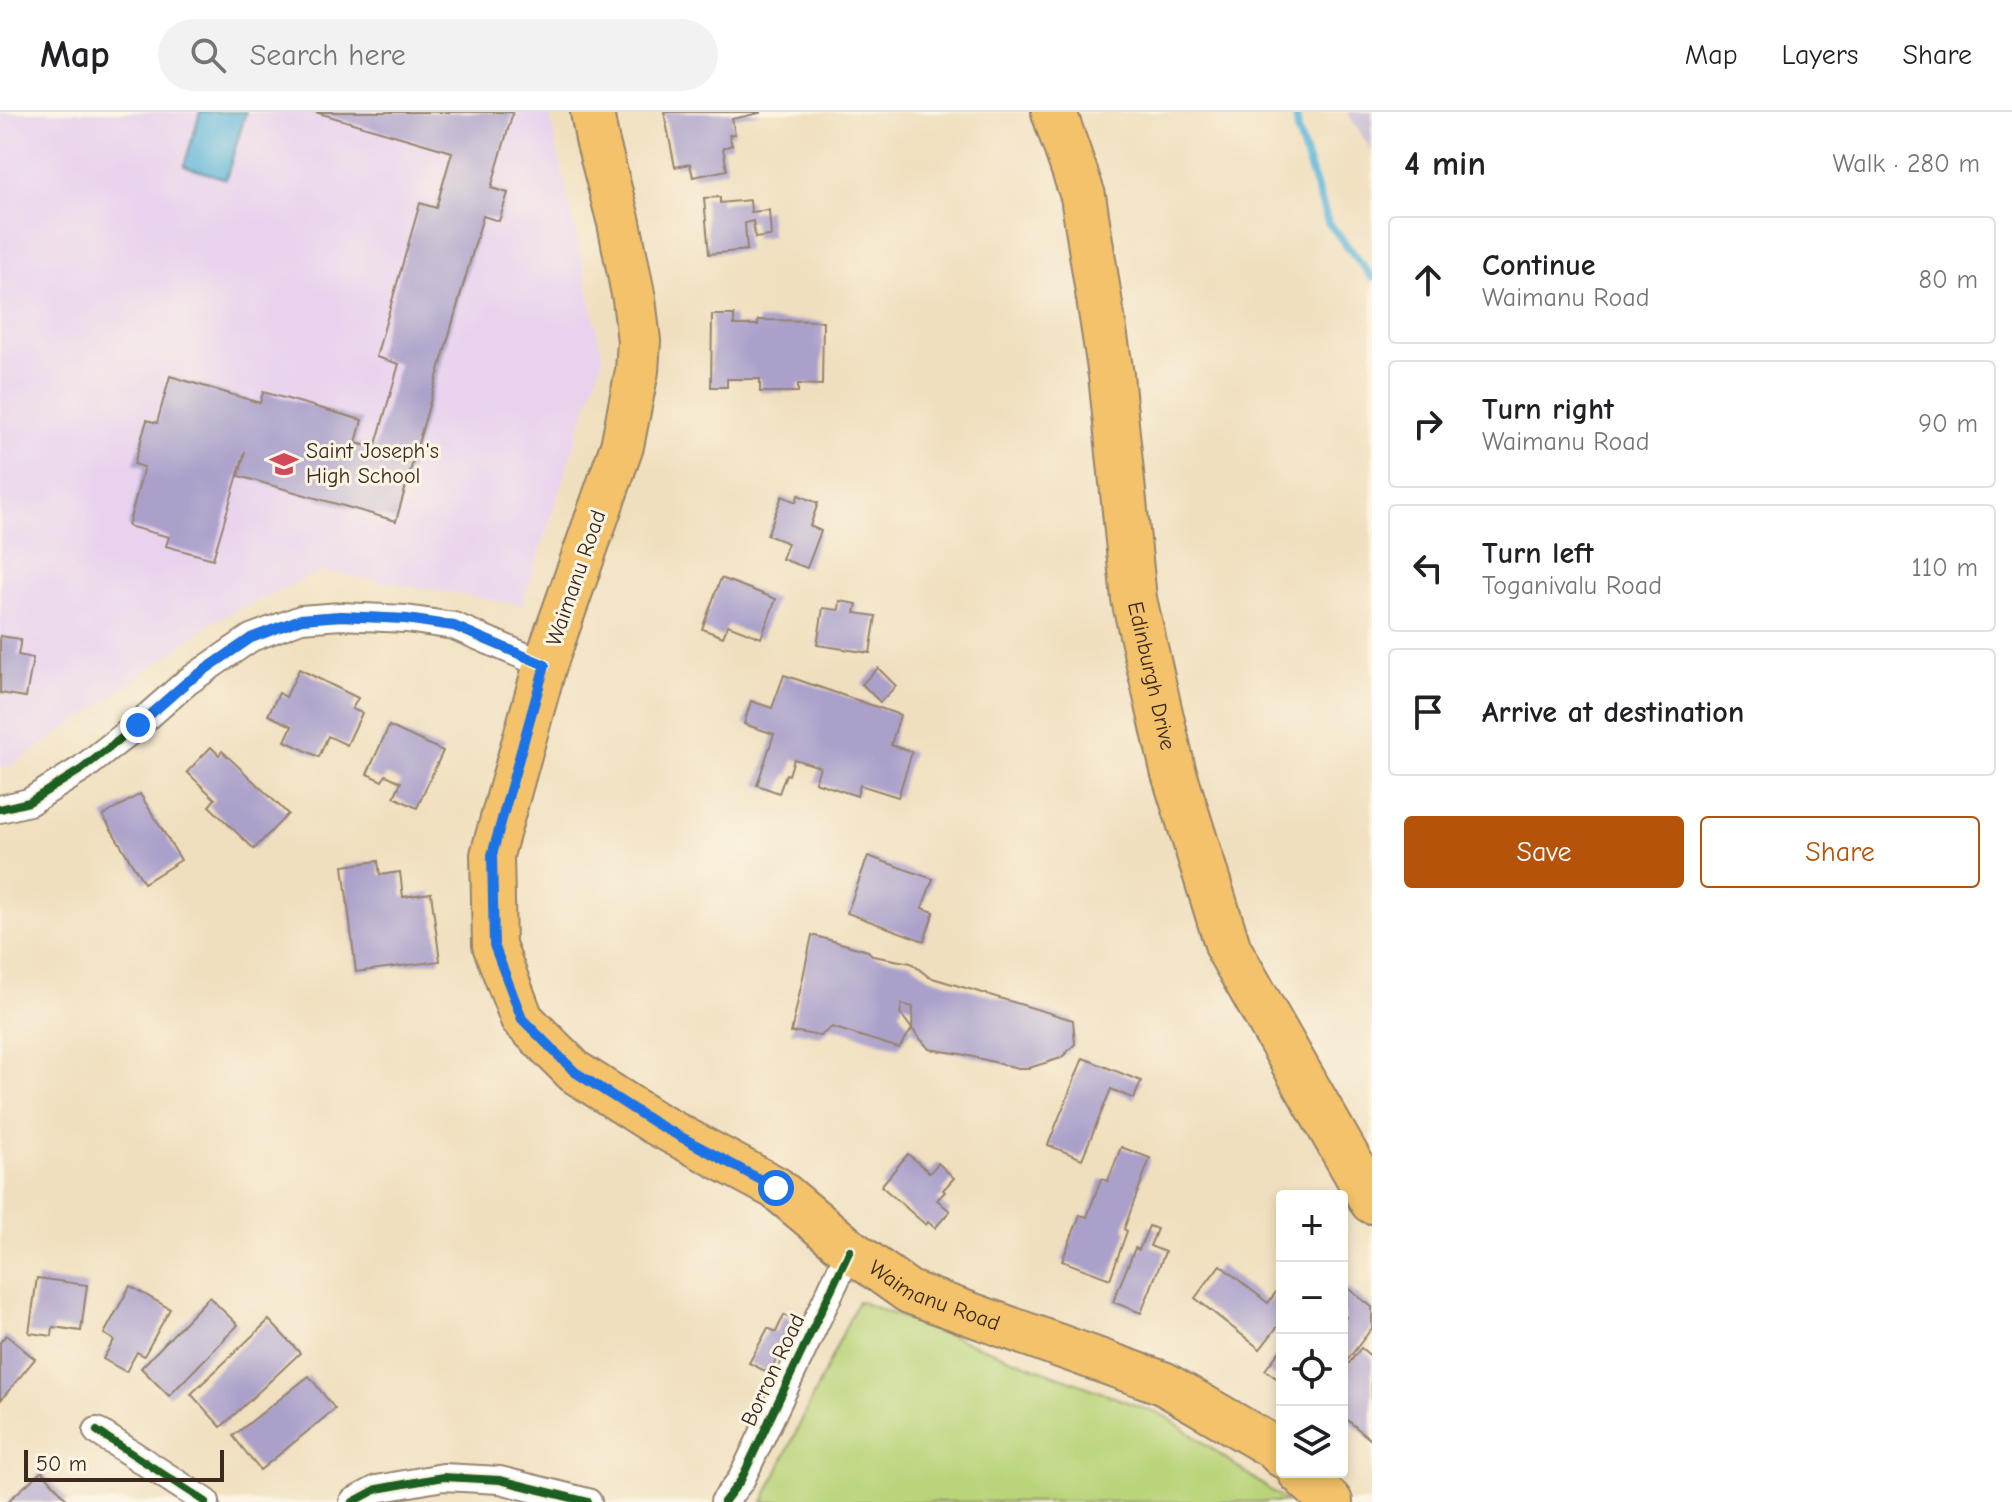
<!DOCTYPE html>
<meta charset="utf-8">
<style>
:root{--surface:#fff;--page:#f2f2f2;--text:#202124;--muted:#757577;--line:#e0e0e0;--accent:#b45309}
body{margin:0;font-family:"Comic Neue",sans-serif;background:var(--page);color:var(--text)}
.controls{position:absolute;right:24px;bottom:24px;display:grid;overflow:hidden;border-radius:8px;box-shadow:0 4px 12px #0003}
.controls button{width:72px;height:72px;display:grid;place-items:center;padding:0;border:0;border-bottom:2px solid var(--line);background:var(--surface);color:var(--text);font:40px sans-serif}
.scale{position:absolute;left:24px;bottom:20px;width:200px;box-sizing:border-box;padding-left:8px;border:4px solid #3b2a1e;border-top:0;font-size:22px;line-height:28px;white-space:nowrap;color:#3b2a1e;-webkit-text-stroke:6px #fcf5e5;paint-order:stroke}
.stop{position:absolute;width:24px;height:24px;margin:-18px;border:6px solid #1a73e8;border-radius:50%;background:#fff}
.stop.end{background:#1a73e8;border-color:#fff;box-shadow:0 2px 8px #0008}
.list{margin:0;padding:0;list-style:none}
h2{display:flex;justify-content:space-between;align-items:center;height:104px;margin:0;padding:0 32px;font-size:34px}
h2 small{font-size:26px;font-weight:400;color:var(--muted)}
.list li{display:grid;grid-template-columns:52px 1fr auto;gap:24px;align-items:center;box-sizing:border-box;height:128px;margin:0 16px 16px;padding:0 16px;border:2px solid var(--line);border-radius:8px}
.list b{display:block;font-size:30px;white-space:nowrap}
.list p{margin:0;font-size:26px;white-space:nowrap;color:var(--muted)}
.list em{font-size:26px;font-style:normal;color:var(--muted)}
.actions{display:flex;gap:16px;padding:24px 32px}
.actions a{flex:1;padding:18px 0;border:2px solid var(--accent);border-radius:8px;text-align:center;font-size:28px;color:var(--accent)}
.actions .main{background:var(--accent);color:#fff}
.icon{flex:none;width:44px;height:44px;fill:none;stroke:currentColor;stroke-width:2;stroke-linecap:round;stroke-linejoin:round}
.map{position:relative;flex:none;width:1372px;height:1390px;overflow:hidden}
header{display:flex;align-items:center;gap:48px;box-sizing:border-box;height:112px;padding:0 40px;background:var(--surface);border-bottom:2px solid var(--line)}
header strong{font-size:38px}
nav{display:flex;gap:44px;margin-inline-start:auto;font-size:28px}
.search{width:560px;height:72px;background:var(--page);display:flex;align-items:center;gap:20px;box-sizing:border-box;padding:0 28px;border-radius:44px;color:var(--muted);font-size:30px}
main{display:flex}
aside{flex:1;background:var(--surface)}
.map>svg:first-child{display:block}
.built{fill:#e8d2ee}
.industrial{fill:#c9bfd7}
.green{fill:#bad47a;stroke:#7a7f4c;stroke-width:2}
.water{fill:#5cb5da;stroke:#4c707c;stroke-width:2}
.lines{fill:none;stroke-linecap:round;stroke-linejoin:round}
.stream{stroke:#5cb5da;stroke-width:8}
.building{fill:#aba0ca}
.street-casing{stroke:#96846e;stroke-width:30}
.primary-casing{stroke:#96846e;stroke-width:46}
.highway-casing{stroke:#96846e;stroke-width:48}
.street{stroke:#fff;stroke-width:26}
.primary{stroke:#f3c26a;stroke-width:42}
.highway{stroke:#f3c26a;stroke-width:44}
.cycleway-casing{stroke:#fcf5e5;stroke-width:13}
.cycleway{stroke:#1b5e20;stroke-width:8}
.route{stroke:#1a73e8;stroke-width:10}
.labels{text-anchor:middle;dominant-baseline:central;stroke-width:6;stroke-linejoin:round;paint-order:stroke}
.poi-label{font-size:22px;fill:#3b2a1e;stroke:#fcf5e5;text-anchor:start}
.street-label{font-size:22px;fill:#3b2a1e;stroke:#fcf5e5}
</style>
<header>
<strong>Map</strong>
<div class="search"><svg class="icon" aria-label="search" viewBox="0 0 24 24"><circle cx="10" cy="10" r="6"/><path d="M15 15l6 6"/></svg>Search here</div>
<nav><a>Map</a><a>Layers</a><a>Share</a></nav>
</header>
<main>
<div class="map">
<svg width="1372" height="1390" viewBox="0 0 1372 1390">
<rect width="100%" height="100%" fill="#fcf5e5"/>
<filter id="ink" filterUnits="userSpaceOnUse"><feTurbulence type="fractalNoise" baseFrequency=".0125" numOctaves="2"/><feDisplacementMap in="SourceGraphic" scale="16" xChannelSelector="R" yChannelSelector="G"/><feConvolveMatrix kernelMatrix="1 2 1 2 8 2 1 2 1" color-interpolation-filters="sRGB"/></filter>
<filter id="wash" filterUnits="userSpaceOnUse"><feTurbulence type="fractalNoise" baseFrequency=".006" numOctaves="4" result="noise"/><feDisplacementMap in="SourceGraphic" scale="32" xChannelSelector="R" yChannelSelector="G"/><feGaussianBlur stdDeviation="1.8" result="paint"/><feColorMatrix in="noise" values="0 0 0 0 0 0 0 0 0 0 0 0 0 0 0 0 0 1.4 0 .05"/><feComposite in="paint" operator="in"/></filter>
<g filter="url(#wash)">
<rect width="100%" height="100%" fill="#f0dfbe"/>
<!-- built -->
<path class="built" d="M 0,0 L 549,0 L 603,245 L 522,493 L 322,459 L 217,507 L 91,600 L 11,654 L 0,655 Z"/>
<!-- industrial -->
<path class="industrial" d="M 1347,0 L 1372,0 L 1372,40 Z"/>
<!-- green -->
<path class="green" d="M 858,1189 L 1167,1305 L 1287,1390 L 763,1390 Z"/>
<!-- water -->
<path class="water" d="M 200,0 L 246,0 L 226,67 L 184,54 Z"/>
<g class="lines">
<!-- stream -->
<path class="stream" d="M 1296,0 L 1298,20 L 1328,110 L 1372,165"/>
</g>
<g id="blocks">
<!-- building -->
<g class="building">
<path d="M 315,0 L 513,0 L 491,76 L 508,81 L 499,109 L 483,104 L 396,409 L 239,364 L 245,339 L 213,447 L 166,434 L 169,425 L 128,414 L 144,355 L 134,352 L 147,308 L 157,311 L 170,264 L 260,291 L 263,280 L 362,308 L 356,331 L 375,336 L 399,252 L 376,245 L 420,91 L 436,96 L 452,40 Z"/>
<path d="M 664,0 L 760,0 L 760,1 L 732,7 L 735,22 L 729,23 L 732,33 L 723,36 L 727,58 L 693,65 L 690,52 L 675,55 Z"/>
<path d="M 720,85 L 720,91 L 750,88 L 751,100 L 769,98 L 771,124 L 755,126 L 753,109 L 745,111 L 747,138 L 709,142 L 704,86 Z"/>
<path d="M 712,203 L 734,203 L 734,213 L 758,213 L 758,208 L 823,209 L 822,273 L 798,272 L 798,280 L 760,280 L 760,267 L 727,267 L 727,275 L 711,275 Z"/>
<path d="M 798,383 L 818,391 L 810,414 L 821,419 L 807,456 L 782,447 L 788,431 L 767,423 L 782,384 L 796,390 Z"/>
<path d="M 721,466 L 776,487 L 761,526 L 728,513 L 723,525 L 702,517 Z"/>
<path d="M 840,489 L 857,492 L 855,501 L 876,504 L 870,541 L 817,533 L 823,496 L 839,498 Z"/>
<path d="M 0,524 L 21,527 L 18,543 L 33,546 L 26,585 L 0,581 Z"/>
<path d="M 878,556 L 896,574 L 880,590 L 862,572 Z"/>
<path d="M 299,557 L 358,586 L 352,597 L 362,601 L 347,633 L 328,624 L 319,645 L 285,629 L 292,614 L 268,603 L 279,581 L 286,585 Z"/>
<path d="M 784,563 L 900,603 L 891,633 L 912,640 L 898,685 L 860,673 L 857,684 L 815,670 L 820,655 L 794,647 L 789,663 L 786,662 L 779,681 L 757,673 L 774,622 L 744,612 L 751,589 L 772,596 Z"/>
<path d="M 389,614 L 443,639 L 417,696 L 394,685 L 401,670 L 386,663 L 382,669 L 367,662 Z"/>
<path d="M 211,635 L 219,643 L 222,639 L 288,702 L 254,737 L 209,694 L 215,687 L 187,660 Z"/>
<path d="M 140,682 L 181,748 L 144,771 L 103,704 Z"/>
<path d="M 868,744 L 933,767 L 922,796 L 934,800 L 924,829 L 847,801 Z"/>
<path d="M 378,749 L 380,763 L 400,760 L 403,785 L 431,781 L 440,849 L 356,860 L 343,754 Z"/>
<path d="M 812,823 L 868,839 L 873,844 L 911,851 L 929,865 L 1073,908 L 1075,932 L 1061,946 L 1029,956 L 1018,956 L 961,942 L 929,937 L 912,917 L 913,895 L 902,892 L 900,901 L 912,917 L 899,936 L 832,915 L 820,924 L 798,920 L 791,921 Z"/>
<path d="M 1083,946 L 1141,969 L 1134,987 L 1111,977 L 1082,1047 L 1048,1033 Z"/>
<path d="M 1121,1035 L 1150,1046 L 1124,1117 L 1127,1119 L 1110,1167 L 1062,1149 L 1080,1103 L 1087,1105 L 1101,1067 L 1108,1069 Z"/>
<path d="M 908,1042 L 930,1061 L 938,1051 L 954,1066 L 943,1078 L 945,1080 L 937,1088 L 950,1099 L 935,1116 L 928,1110 L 926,1113 L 881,1074 Z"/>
<path d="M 1149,1114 L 1157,1117 L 1150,1134 L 1165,1140 L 1141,1201 L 1113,1190 L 1135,1136 L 1139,1138 Z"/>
<path d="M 1220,1153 L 1268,1191 L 1282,1172 L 1282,1209 L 1260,1237 L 1195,1186 Z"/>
<path d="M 37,1166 L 87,1173 L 81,1219 L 53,1215 L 52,1224 L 29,1221 Z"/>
<path d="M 1342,1172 L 1372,1195 L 1372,1216 L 1342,1255 L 1342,1210 L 1346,1205 L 1342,1202 Z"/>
<path d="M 130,1174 L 170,1197 L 144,1244 L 137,1240 L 126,1260 L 103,1247 L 114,1228 L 104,1222 Z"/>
<path d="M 209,1185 L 238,1213 L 169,1284 L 141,1256 Z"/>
<path d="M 784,1203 L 796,1210 L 769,1261 L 749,1251 L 768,1216 L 776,1220 Z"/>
<path d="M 269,1208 L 300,1241 L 221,1315 L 191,1282 Z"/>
<path d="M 6,1223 L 35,1247 L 0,1289 L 0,1230 Z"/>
<path d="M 1282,1236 L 1282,1270 L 1265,1258 Z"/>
<path d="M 1361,1236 L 1372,1245 L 1372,1329 L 1342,1303 L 1342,1260 Z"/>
<path d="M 309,1264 L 335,1297 L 260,1358 L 233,1324 Z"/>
<path d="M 42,1359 L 69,1390 L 7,1390 Z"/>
</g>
</g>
</g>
<g filter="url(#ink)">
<use href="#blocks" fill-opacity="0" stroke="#96846e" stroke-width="2"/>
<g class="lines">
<defs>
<g id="street">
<path d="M 0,697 L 29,690 L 82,657 L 138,613 L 187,570 L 251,526 L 301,507 L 341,504 L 406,507 L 454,514 L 545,553"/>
<path d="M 97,1319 L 206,1390"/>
<path d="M 353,1390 L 377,1377 L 443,1365 L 500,1368 L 588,1390"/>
<path d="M 724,1390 L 741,1368 L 850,1138"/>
</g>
<g id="primary">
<path id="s1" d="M 592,0 L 597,27 L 619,111 L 634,187 L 639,229 L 637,259 L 622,334 L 545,553 L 492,743 L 494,833 L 522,907 L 575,960 L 655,1011 L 776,1076 L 850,1138 L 909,1180 L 1163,1271 L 1273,1335 L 1282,1344"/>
<path d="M 1299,1360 L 1331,1390"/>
</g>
<g id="highway">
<path id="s2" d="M 1054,0 L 1083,84 L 1111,263 L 1134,487 L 1173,658 L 1229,838 L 1372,1089"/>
</g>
</defs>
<!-- street casing -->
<use href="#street" class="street-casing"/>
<!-- primary casing -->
<use href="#primary" class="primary-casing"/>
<!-- highway casing -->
<use href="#highway" class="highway-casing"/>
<!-- street -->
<use href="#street" class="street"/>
<!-- primary -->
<use href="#primary" class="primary"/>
<!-- highway -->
<use href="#highway" class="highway"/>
<defs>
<g id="cycleway">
<path d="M 0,697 L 29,690 L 82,657 L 138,613 L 187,570 L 251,526 L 301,507 L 341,504 L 406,507 L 454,514 L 545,553"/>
<path d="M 97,1319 L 206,1390"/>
<path d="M 353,1390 L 377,1377 L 443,1365 L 500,1368 L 588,1390"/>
<path d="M 724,1390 L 741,1368 L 850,1138"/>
</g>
</defs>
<!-- cycleway casing -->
<use href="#cycleway" class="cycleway-casing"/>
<!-- cycleway -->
<use href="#cycleway" class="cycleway"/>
</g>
</g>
<g class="lines" filter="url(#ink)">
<!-- route -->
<path class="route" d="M 138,613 L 187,570 L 251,526 L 301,507 L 341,504 L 406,507 L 454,514 L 545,553 L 492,743 L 494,833 L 522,907 L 575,960 L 655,1011 L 776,1076"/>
</g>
<!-- icons -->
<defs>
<symbol id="school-bare" viewBox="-9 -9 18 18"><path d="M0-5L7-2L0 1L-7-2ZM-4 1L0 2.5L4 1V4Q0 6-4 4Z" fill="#d1495b" stroke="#fcf5e5" stroke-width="2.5" paint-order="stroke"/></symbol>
</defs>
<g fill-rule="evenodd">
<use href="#school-bare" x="264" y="332" width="40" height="40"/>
</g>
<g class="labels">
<!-- poi labels -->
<g class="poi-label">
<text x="306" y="339">Saint Joseph's<tspan x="306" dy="25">High School</tspan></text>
</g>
<!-- street labels -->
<g class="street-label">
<text transform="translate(576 466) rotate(-71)">Waimanu Road</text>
<text stroke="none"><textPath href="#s2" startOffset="574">Edinburgh Drive</textPath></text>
<text stroke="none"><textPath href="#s1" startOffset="1440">Waimanu Road</textPath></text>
<text transform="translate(773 1258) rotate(-65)">Borron Road</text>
</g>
</g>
</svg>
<div class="controls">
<button>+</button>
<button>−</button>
<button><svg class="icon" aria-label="locate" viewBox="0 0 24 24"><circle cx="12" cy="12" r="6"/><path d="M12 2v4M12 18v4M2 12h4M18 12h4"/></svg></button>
<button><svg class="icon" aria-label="layers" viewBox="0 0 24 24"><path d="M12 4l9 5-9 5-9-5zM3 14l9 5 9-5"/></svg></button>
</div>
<div class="scale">50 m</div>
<div class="stop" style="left:776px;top:1076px"></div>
<div class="stop end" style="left:138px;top:613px"></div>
</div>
<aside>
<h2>4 min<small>Walk · 280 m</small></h2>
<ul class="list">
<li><svg class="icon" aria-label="ahead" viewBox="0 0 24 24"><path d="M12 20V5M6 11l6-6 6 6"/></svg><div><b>Continue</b><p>Waimanu Road</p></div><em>80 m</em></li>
<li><svg class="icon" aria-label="right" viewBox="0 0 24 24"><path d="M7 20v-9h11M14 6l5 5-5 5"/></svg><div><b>Turn right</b><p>Waimanu Road</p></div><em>90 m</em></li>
<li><svg class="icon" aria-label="left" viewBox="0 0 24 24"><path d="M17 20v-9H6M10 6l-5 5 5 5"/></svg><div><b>Turn left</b><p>Toganivalu Road</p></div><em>110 m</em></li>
<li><svg class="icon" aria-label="arrive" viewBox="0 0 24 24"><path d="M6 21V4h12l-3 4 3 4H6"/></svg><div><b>Arrive at destination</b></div></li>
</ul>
<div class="actions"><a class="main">Save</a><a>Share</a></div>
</aside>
</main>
